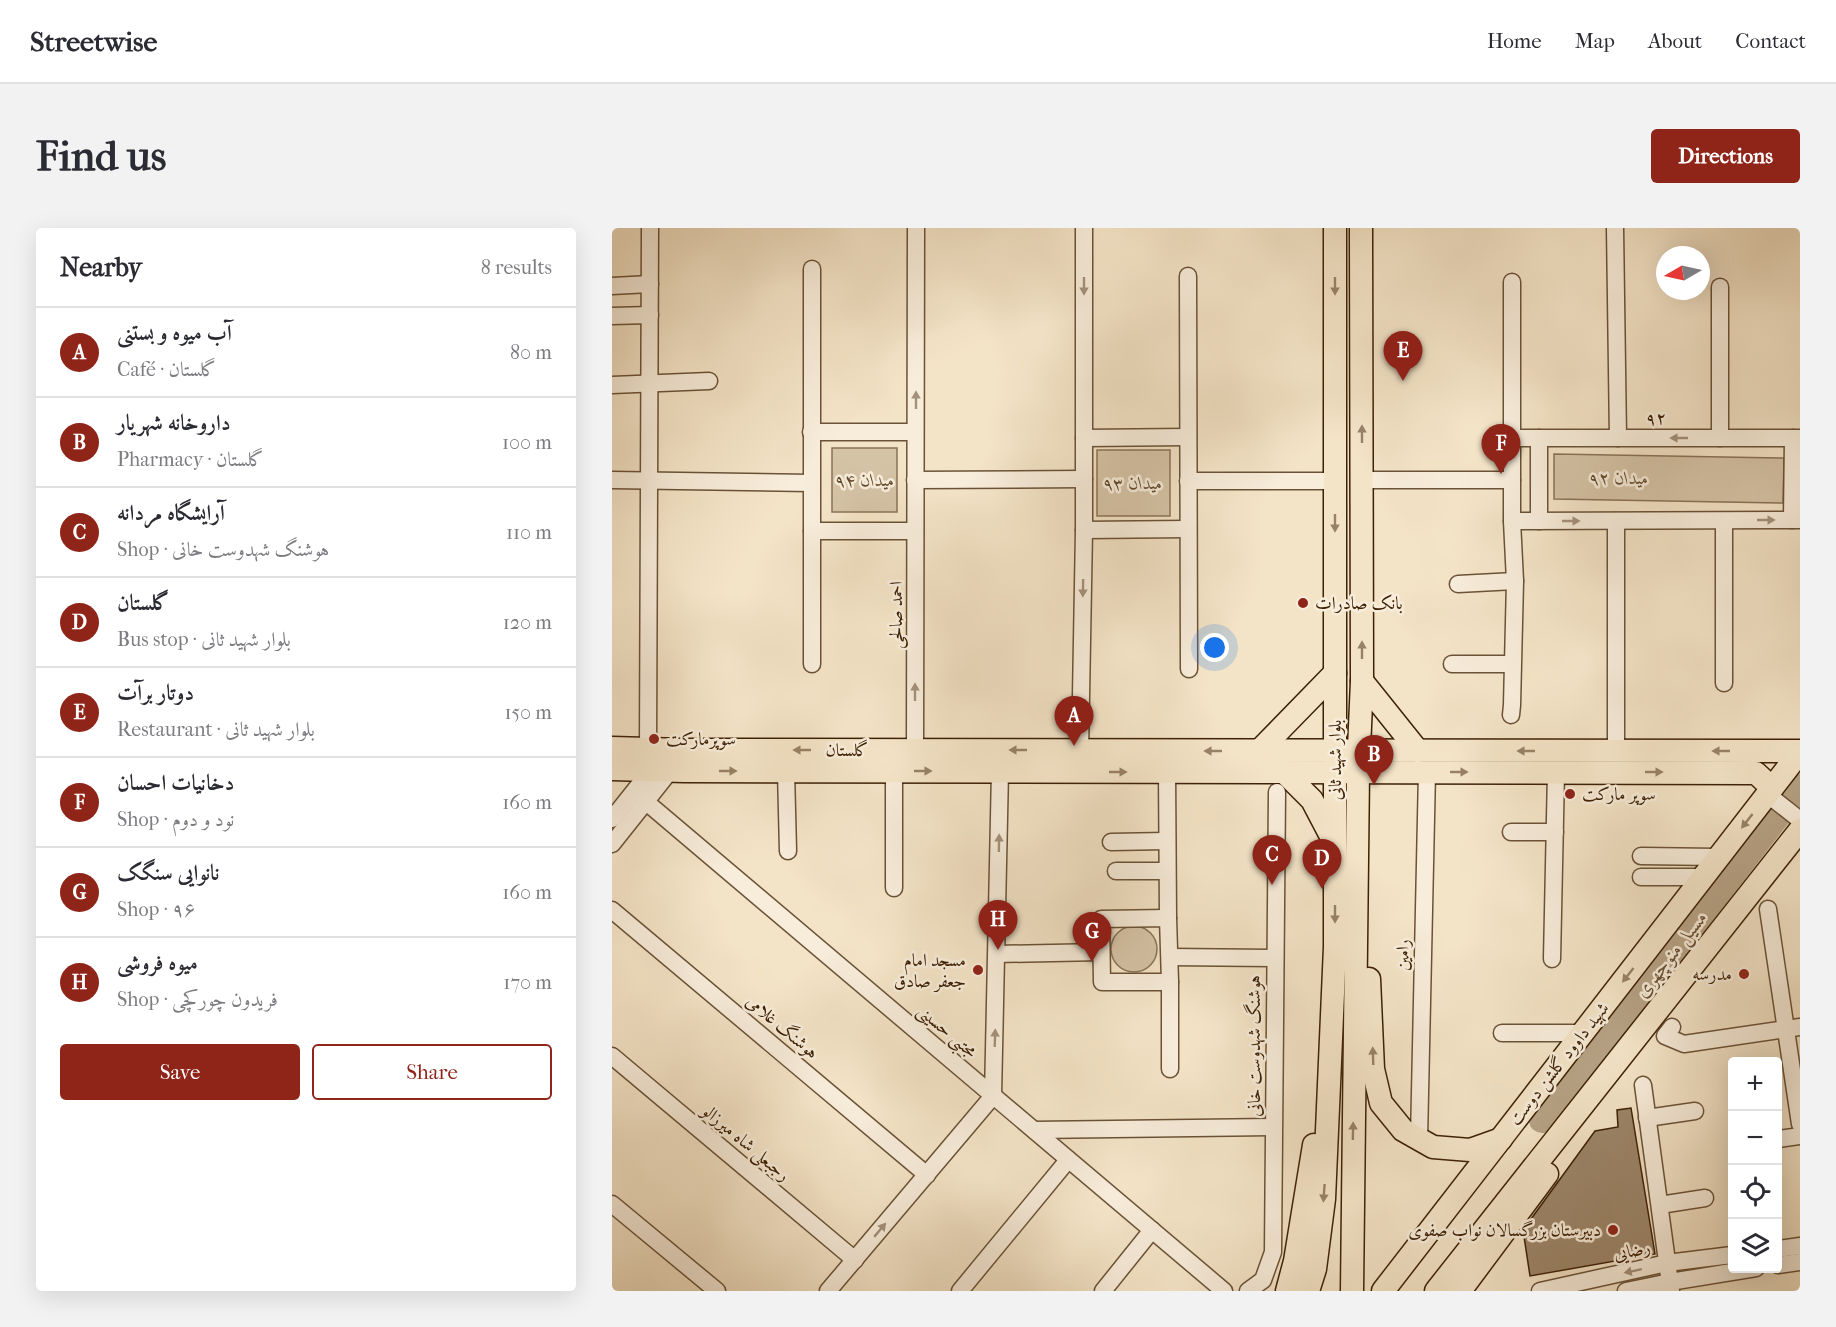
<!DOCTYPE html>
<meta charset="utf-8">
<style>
:root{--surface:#fff;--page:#f2f2f3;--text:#2b2b33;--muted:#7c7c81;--line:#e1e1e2;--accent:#8f2418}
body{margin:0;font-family:"IM FELL French Canon",Amiri,serif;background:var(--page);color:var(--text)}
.controls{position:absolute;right:18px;bottom:18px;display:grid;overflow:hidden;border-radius:6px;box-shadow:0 6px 24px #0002}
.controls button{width:54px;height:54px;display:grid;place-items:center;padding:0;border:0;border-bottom:2px solid var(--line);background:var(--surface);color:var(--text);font:30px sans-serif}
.compass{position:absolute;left:1044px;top:18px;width:54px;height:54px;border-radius:50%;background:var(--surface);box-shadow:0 6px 24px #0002;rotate:261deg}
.you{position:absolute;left:603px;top:420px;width:21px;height:21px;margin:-15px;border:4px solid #fff;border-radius:50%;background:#1a73e8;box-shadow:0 0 0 9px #1a73e833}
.badge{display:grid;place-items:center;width:39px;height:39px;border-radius:50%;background:var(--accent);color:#fff;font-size:20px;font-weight:700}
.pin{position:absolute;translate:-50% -50px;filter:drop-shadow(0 2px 3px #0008)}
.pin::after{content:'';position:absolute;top:32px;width:21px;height:18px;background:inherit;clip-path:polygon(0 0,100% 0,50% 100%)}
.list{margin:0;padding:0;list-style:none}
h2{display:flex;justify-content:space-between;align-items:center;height:78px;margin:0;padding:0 24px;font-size:26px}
h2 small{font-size:20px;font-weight:400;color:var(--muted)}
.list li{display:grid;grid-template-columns:39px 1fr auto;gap:18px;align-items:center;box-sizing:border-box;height:90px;padding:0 24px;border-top:2px solid var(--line)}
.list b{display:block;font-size:22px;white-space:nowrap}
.list p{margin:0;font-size:20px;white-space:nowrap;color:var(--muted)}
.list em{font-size:20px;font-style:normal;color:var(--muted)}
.actions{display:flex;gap:12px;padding:18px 24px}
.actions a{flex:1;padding:14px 0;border:2px solid var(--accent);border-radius:6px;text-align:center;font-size:21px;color:var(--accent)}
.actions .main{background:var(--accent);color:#fff}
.icon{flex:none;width:33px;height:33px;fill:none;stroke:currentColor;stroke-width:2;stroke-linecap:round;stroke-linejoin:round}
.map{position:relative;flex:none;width:1188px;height:1063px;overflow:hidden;border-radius:6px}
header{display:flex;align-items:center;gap:36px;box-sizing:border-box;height:84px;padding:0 30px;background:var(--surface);border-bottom:2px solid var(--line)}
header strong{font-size:28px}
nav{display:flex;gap:33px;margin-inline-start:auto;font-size:21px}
.intro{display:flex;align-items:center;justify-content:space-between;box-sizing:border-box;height:144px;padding:0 36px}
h1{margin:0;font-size:42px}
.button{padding:15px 27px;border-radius:6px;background:var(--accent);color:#fff;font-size:21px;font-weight:700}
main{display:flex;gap:36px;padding:0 36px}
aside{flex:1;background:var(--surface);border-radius:6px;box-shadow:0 6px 24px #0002}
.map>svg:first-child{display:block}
.green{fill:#d5c3a6;stroke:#897256;stroke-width:1.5}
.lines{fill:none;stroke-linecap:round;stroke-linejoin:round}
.river{stroke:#b6a285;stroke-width:26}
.building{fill:#9c866a;stroke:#3d2105;stroke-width:1.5}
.minor-casing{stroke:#6b5236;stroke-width:19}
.major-casing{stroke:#3d2105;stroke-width:25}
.minor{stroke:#f8eddb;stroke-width:16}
.major{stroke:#f4e4c7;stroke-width:22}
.oneway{fill:#a4917b}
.oneway2{fill:#988266}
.poi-dot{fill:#8f2418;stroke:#f8eddb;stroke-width:2}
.labels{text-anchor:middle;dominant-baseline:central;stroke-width:5;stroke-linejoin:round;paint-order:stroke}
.street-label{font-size:18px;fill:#3d2105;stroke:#f8eddb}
.park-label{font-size:18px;font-style:italic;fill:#634a2d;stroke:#f8eddb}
.poi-label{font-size:18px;fill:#3d2105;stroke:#f8eddb;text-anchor:start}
.water-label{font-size:20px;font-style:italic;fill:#674e32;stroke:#f8eddb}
</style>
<header>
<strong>Streetwise</strong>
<nav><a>Home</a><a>Map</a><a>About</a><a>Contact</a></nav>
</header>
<div class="intro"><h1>Find us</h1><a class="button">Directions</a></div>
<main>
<aside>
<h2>Nearby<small>8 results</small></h2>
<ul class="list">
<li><span class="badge">A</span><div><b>آب میوه و بستنی</b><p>Café · گلستان</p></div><em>80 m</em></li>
<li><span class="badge">B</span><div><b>داروخانه شهریار</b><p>Pharmacy · گلستان</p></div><em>100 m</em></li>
<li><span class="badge">C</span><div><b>آرایشگاه مردانه</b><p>Shop · هوشنگ شهدوست خانی</p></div><em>110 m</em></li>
<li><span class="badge">D</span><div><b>گلستان</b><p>Bus stop · بلوار شهید ثانی</p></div><em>120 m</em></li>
<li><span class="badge">E</span><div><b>دوتار برآت</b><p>Restaurant · بلوار شهید ثانی</p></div><em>150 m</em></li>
<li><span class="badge">F</span><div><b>دخانیات احسان</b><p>Shop · نود و دوم</p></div><em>160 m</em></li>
<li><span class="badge">G</span><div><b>نانوایی سنگک</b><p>Shop · ۹۶</p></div><em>160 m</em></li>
<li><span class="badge">H</span><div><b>میوه فروشی</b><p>Shop · فریدون چورکچی</p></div><em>170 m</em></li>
</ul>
<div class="actions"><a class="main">Save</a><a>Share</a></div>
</aside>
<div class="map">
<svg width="1188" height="1063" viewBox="0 0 1188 1063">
<rect width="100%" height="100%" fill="#f4e4c7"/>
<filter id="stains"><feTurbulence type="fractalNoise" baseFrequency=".00333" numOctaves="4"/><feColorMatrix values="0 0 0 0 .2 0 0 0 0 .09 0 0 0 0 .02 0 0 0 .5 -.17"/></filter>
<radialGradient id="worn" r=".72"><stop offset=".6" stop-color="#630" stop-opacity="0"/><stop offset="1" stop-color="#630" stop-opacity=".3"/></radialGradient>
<!-- green -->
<g class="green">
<rect x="220" y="220" width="65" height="64"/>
<rect x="485" y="222" width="73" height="66"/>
<path d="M 942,226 L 1172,230 L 1171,275 L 942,271 Z"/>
<circle cx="522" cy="721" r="23"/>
</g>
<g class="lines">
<!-- river -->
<path class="river" d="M 930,892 L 1188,559"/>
</g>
<!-- building -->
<path class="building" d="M 1019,880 L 1043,1026 L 918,1048 L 911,1002 L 983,903 L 1006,899 L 1005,882 Z"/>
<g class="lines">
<defs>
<g id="minor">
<path d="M 1003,0 L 1006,210"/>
<path d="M 200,41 L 200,436"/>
<path d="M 576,48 L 577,441"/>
<path d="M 0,58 L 38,56"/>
<path d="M 1108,59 L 1108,210"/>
<path d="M 0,88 L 38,87"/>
<path d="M 0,157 L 97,153"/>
<path d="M 199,204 L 303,204"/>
<path d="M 472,210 L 576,209"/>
<path d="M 900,210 L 1188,210"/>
<path d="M 927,210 L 927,293"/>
<path d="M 0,252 L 199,255"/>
<path d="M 303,252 L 472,251"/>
<path d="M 751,252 L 900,252"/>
<path d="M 576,253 L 723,253"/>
<path d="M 1180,292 L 1181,210"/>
<path d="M 900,293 L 1188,292"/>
<path d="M 1004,293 L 1004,523"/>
<path d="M 1112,293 L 1112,455"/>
<path d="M 472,302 L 576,301"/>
<path d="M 200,303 L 303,303"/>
<path d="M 846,356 L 903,353"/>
<path d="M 840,436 L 900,436"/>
<path d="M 899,487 L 900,477 L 903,353 L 900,293 L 900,54"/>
<path d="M 36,521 L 38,0"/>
<path d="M 303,522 L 304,0"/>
<path d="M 468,523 L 472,302 L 472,0"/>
<path d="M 174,543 L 176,623"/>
<path d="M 282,543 L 282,660"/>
<path d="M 555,544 L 556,690"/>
<path d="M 1155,566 L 1188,592"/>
<path d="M 33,573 L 612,1063"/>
<path d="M 0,591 L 39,542"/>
<path d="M 899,604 L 943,604"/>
<path d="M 499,614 L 554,613"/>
<path d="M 0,616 L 58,543"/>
<path d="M 1029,628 L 1106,629"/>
<path d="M 504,643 L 555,643"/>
<path d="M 1029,649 L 1091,649"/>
<path d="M 1156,681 L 1188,896"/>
<path d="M 0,682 L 315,947"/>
<path d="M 556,690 L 558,754 L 490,754 L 489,691 Z"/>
<path d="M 385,726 L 489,724"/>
<path d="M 558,729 L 662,730"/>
<path d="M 940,731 L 944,544"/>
<path d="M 1060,799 L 1053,808 L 1072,816 L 1188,799"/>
<path d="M 890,805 L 971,805"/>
<path d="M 0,828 L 243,1032"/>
<path d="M 558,841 L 558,754"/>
<path d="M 1031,857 L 1059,1063"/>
<path d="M 1035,890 L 1083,883"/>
<path d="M 422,902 L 661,899"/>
<path d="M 807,911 L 815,544"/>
<path d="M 1166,911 L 1188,908"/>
<path d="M 0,976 L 105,1063"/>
<path d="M 1048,977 L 1093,970"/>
<path d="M 1166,1021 L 1188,1018"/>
<path d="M 1166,1037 L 1188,1034"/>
<path d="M 216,1063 L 381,868 L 388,543"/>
<path d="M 348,1063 L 456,932"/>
<path d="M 491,1063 L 540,1002"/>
<path d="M 636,1063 L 651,1052 L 661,1024 L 665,564"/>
<path d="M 928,1063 L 1055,1035 L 1120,1027"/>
<path d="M 1014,1063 L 1058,1054 L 1144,1040"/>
</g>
<g id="major">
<path d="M 750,453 L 806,523"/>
<path d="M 0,520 L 72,522 L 1188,523"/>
<path d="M 647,523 L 723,445"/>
<path d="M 0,541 L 72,543 L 1144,545 L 1160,560"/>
<path d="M 672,544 L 700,572 L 721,612"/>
<path d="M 757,751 L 761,841 L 769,875 L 791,902 L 821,919 L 858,922 L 889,911"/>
<path d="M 675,1063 L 683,1033 L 702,917"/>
<path d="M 696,1063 L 703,1041 L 712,971 L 723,719 L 723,0"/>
<path d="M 740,1063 L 746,544 L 750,453 L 749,0"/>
<path d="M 771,1063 L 1188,524"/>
<path d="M 824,1063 L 1188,602"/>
<path d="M 848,1063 L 935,946"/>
</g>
</defs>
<!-- minor casing -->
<use href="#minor" class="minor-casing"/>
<!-- major casing -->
<use href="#major" class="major-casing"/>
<!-- minor -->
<use href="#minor" class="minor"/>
<!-- major -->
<use href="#major" class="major"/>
</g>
<!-- one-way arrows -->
<defs><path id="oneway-solid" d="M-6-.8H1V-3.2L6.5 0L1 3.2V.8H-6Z" transform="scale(1.5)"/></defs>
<g class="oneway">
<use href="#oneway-solid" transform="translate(472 58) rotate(90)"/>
<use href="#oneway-solid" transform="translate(304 172) rotate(-90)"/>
<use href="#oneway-solid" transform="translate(1067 210) rotate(180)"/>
<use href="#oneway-solid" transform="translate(1154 292)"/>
<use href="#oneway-solid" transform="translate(959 293)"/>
<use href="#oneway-solid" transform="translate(471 360) rotate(91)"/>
<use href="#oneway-solid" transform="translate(303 464) rotate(-90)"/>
<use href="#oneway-solid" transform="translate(387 615) rotate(-89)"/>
<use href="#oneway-solid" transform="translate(383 810) rotate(-88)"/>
<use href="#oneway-solid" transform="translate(268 1002) rotate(-50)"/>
<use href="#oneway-solid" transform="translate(1021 1043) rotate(168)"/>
</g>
<g class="oneway2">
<use href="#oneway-solid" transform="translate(723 58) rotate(90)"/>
<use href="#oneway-solid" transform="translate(750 206) rotate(-90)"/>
<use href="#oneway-solid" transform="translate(723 295) rotate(90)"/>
<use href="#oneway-solid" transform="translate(750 422) rotate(-90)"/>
<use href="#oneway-solid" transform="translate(190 522) rotate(-180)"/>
<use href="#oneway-solid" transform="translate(406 522) rotate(-180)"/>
<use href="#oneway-solid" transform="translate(601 523) rotate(-180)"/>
<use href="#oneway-solid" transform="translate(914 523) rotate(-180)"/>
<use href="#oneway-solid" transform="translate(1109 523) rotate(180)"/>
<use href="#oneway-solid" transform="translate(116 543)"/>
<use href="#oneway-solid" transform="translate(311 543)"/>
<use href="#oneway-solid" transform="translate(506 544)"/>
<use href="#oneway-solid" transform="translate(847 544)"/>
<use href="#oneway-solid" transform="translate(1042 544)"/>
<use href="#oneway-solid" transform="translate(1135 593) rotate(128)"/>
<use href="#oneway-solid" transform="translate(723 686) rotate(90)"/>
<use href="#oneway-solid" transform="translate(1016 747) rotate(128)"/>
<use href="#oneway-solid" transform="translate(761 828) rotate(-92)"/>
<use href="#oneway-solid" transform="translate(741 903) rotate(-89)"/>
<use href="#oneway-solid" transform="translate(712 965) rotate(94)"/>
</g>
<!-- markers -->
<g class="poi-dot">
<circle cx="691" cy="375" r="6"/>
<circle cx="42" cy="511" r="6"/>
<circle cx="958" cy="566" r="6"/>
<circle cx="366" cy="742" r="6"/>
<circle cx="1132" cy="746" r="6"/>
<circle cx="1001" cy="1002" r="6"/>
</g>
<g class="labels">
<!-- street labels -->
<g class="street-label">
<text x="1044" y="190">۹۲</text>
<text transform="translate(284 387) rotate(-90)">احمد صالحی</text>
<text x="235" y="522">گلستان</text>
<text transform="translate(723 532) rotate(-90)">بلوار شهید ثانی</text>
<text transform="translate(791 727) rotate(-89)">رامین</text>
<text transform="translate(170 799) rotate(40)">هوشنگ غلامی</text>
<text transform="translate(335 803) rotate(40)">مجتبی حسینی</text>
<text transform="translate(642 818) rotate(-90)">هوشنگ شهدوست خانی</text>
<text transform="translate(947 836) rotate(-52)">شهید داوود گلشن دوست</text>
<text transform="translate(134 915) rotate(40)">رجبعلی شاه میرزالو</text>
<text transform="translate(1020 1023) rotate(-12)">رضایی</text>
</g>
<!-- park labels -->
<g class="park-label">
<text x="1007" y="250">میدان ۹۲</text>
<text x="253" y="252">میدان ۹۴</text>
<text x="521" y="255">میدان ۹۳</text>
</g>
<!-- poi labels -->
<g class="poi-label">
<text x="703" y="375">بانک صادرات</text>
<text x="54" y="511">سوپرمارکت</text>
<text x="970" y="566">سوپر مارکت</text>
<text x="354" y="732" text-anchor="end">مسجد امام<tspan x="354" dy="21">جعفر صادق</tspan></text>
<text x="1120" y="746" text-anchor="end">مدرسه</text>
<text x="989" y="1002" text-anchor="end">دبیرستان بزرگسالان نواب صفوی</text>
</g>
<!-- water labels -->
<g class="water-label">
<text transform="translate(1059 726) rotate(-52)">مسیل منوچهری</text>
</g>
</g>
<rect width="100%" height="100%" filter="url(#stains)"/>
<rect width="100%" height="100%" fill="url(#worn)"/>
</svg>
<div class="controls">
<button>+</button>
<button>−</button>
<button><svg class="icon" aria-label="locate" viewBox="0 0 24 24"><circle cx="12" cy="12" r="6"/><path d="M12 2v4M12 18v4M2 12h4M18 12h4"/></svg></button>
<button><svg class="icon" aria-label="layers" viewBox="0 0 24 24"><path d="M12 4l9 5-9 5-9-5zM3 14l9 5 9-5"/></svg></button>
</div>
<svg class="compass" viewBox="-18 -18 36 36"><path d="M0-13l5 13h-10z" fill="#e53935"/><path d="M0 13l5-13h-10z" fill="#7c7c81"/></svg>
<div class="you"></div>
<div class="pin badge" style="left:462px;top:518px">A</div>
<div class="pin badge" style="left:762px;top:557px">B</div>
<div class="pin badge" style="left:660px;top:657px">C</div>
<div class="pin badge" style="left:710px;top:661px">D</div>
<div class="pin badge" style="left:791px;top:153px">E</div>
<div class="pin badge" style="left:889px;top:246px">F</div>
<div class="pin badge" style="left:480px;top:734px">G</div>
<div class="pin badge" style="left:386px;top:722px">H</div>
</div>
</main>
